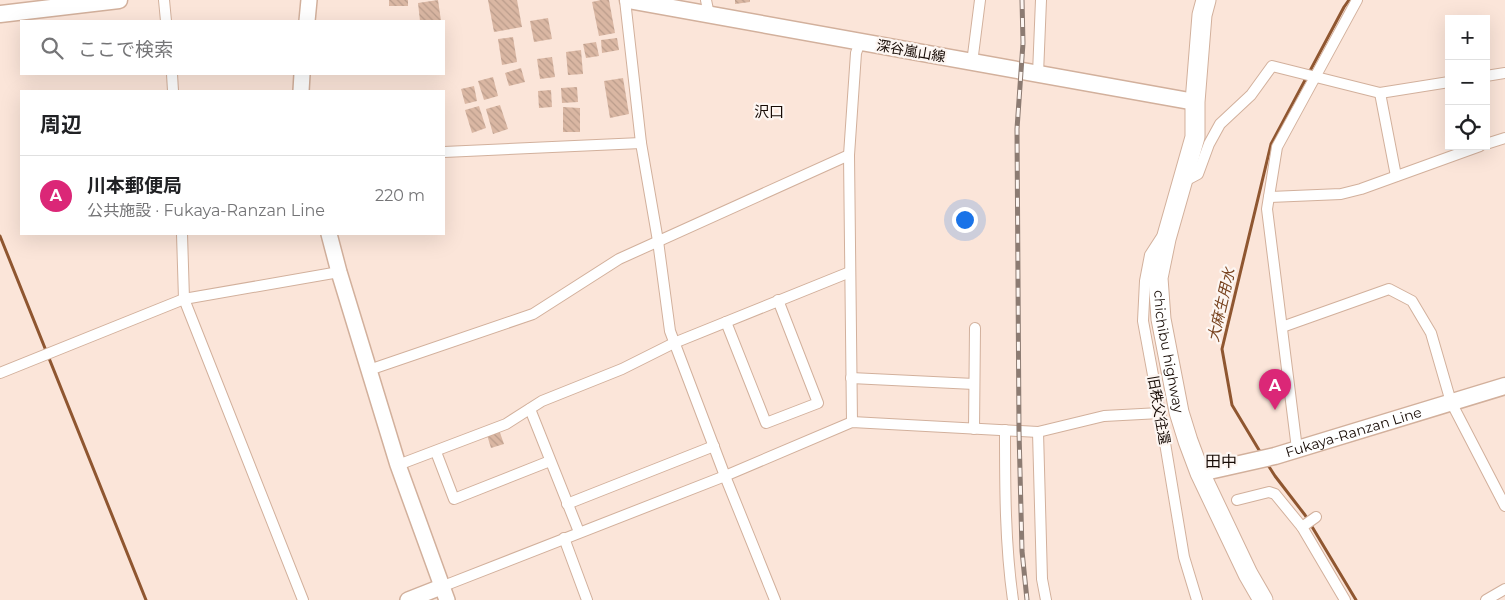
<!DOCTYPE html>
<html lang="ja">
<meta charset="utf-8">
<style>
:root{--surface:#fff;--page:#f6f6f6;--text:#202124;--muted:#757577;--line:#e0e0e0;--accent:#db2777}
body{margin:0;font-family:Montserrat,"Noto Sans JP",sans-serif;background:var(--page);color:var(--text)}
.controls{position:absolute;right:15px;top:15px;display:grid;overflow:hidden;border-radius:0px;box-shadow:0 5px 20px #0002}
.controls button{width:45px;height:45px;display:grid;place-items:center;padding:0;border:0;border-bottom:1px solid var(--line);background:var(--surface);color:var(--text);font:25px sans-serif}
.you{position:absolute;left:964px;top:219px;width:18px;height:18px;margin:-12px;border:4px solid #fff;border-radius:50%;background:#1a73e8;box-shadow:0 0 0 8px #1a73e833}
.badge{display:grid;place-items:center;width:32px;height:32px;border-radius:50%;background:var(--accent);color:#fff;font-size:16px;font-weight:700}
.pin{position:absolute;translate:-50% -41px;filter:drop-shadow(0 1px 2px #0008)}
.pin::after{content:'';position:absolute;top:26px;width:18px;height:15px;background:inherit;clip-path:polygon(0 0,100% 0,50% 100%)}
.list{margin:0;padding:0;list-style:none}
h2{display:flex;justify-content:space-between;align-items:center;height:65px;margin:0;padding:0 20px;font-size:21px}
h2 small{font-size:16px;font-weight:400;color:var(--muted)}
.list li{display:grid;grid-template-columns:32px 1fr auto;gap:15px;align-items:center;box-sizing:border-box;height:80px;padding:0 20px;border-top:1px solid var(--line)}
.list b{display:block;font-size:19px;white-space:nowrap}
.list p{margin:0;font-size:16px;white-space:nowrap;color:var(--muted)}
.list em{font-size:16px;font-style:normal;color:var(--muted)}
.icon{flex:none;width:28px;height:28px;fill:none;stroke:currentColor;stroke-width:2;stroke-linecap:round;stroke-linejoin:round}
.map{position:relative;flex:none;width:1505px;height:600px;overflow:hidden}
.search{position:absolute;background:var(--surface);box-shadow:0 5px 20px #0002;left:20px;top:20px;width:425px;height:55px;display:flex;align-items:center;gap:12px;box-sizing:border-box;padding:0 18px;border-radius:0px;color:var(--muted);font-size:19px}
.panel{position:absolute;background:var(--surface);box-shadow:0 5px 20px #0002;left:20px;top:90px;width:425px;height:145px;border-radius:0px}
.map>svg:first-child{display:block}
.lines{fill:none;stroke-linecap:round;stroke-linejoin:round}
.stream{stroke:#8f5630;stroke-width:3}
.building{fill:url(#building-back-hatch)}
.street-casing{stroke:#d2b09c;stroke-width:12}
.secondary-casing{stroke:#d2b09c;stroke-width:18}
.primary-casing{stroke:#d2b09c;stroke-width:19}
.highway-casing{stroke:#d2b09c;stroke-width:21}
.street{stroke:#fff;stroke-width:10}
.secondary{stroke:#fff;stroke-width:15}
.primary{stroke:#fff;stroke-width:16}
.highway{stroke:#fff;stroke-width:19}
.rail-casing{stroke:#8c7b72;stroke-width:5}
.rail{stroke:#fdf6f2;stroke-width:3;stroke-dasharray:9;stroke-linecap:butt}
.labels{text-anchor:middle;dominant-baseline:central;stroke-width:4.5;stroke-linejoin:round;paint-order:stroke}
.street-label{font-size:14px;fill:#170b05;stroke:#fdf6f2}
.neighbourhood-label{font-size:15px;fill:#170b05;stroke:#fdf6f2}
.water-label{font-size:15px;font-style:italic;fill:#78431f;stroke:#fdf6f2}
.quarter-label{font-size:16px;fill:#170b05;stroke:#fdf6f2}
</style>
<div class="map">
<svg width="1505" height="600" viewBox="0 0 1505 600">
<defs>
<pattern id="building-back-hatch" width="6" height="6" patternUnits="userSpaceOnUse" patternTransform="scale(1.25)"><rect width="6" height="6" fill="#dab7a3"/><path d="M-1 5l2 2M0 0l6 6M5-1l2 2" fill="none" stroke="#ba9c8b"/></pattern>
</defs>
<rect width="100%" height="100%" fill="#fbe5d9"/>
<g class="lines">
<!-- stream -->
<g class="stream">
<path d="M 0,236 L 146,600"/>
<path d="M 1262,455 L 1232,405 L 1222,349 L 1271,144 L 1344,7 L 1349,0"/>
<path d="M 1266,462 L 1275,476 L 1305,515 L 1356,600"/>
</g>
</g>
<!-- building -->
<g class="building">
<rect x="389" y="0" width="19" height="6"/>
<path d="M 438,0 L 441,21 L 420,21 L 418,3 Z"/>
<path d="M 488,0 L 517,0 L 522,27 L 494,32 Z"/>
<path d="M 601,0 L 609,0 L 615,33 L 599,36 L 592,2 Z"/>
<path d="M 735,0 L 750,0 L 750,2 L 735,4 Z"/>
<path d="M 548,18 L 552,39 L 534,42 L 530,21 Z"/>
<path d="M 513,37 L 517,62 L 502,65 L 498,39 Z"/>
<path d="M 617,38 L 619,50 L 602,53 L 601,40 Z"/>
<path d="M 596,42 L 599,56 L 586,58 L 583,44 Z"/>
<path d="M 581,50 L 583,74 L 568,75 L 566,52 Z"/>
<path d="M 552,57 L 555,77 L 540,79 L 537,59 Z"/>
<path d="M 521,68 L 525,82 L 509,86 L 505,73 Z"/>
<path d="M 493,77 L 498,96 L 484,100 L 478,81 Z"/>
<path d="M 623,78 L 629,114 L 610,118 L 604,81 Z"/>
<path d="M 474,86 L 477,101 L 465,104 L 461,89 Z"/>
<path d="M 577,87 L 578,102 L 562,103 L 561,88 Z"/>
<path d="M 551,90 L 552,107 L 539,108 L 538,91 Z"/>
<path d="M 500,105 L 508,129 L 493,134 L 486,109 Z"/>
<path d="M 479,106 L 486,128 L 472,133 L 465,110 Z"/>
<path d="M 563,107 L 580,108 L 580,132 L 563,132 Z"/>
<path d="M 499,430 L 504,444 L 491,448 L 487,435 Z"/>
</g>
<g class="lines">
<defs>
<g id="street">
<path d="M 164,0 L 166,21"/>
<path d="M 625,0 L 641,143 L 658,241 L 670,331 L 725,476 L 775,600"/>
<path d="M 706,0 L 709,15"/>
<path d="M 972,63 L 980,0"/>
<path d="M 172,74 L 173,91"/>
<path d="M 1038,74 L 1041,0"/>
<path d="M 1486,76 L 1505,73"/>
<path d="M 1380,93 L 1396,176"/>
<path d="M 1486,144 L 1505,138"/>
<path d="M 444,152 L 641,143"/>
<path d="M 1183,182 L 1198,174 L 1209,144 L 1220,124 L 1251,95 L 1272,66 L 1380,93 L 1449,82"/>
<path d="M 1269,197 L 1341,194 L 1361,189 L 1480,146"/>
<path d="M 182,234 L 184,299 L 303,600"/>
<path d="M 1161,238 L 1150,255 L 1145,281 L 1143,321 L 1160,413 L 1184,557 L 1197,600"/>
<path d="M 726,322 L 766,423 L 818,403 L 778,300"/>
<path d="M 1282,327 L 1389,289 L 1412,301 L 1431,333 L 1451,402 L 1505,506"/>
<path d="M 369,370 L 533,314 L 619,259 L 849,155"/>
<path d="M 0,373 L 184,299 L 339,272"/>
<path d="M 851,378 L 974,384"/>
<path d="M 530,409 L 579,532"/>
<path d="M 852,422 L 849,155 L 856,53 L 860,42"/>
<path d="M 974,429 L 975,328"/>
<path d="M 1005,430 C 1005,487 1005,544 1013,600"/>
<path d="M 1038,432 L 1042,579 L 1046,600"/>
<path d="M 1297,449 L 1267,209 L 1277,147 L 1357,0"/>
<path d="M 436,452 L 454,499 L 550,461"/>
<path d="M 398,465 L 506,424 L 542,401 L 622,369 L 674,343 L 850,272"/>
<path d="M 1237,500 L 1269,492 L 1275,494 L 1302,527 L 1345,600"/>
<path d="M 567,504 L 714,446"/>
<path d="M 1302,527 L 1316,517"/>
<path d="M 564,538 L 587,600"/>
<path d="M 441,587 L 725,476 L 852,422 L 1038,432 L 1104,416 L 1160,413"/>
<path d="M 1486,600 L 1505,589"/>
</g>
<g id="secondary">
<path d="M 307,21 L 309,0"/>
<path d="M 301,91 L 302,74"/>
<path d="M 329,234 L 339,272 L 398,465 L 447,600"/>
<path d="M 408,600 L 441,587"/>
</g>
<g id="primary">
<path d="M 628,0 L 1195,102"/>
<path d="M 0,14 L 119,0"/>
<path id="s1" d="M 1200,473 L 1275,456 L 1505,386"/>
</g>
<g id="highway">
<path id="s2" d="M 1206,0 L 1202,15 L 1195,102 L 1195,137 L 1166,239 L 1158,278 L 1161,319 L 1179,412 L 1188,441 L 1200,473 L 1248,574 L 1263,600"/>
</g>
</defs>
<!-- street casing -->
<use href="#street" class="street-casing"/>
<!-- secondary casing -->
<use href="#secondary" class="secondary-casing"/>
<!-- primary casing -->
<use href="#primary" class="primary-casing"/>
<!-- highway casing -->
<use href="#highway" class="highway-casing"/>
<!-- street -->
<use href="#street" class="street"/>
<!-- secondary -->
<use href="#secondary" class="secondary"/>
<!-- primary -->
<use href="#primary" class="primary"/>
<!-- highway -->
<use href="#highway" class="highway"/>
<defs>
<path id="rail" d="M 1022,0 L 1023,43 L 1017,129 L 1019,431 L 1022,551 L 1027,600"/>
</defs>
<!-- rail casing -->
<use href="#rail" class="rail-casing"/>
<!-- rail -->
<use href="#rail" class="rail"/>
</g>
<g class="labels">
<!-- street labels -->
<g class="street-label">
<text transform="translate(911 51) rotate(10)">深谷嵐山線</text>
<text stroke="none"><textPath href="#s2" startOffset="358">chichibu highway</textPath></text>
<text transform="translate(1159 410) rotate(80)">旧秩父往還</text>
<text stroke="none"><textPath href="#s1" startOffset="159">Fukaya-Ranzan Line</textPath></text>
</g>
<!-- neighbourhood labels -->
<g class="neighbourhood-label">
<text x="769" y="111">沢口</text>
</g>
<!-- water labels -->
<g class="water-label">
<text transform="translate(1221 305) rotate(-77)">大麻生用水</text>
</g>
<!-- quarter labels -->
<g class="quarter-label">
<text x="1221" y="461">田中</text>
</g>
</g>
</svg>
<div class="controls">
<button>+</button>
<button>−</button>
<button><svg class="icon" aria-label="locate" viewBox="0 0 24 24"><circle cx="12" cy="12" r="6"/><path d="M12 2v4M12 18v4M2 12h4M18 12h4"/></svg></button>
</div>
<div class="you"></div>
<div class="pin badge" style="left:1275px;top:410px">A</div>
<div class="search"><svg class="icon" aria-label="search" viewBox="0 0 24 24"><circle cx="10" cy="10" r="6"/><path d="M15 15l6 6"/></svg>ここで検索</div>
<section class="panel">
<h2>周辺<small></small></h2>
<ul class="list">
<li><span class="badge">A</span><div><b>川本郵便局</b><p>公共施設 · Fukaya-Ranzan Line</p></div><em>220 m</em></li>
</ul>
</section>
</div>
